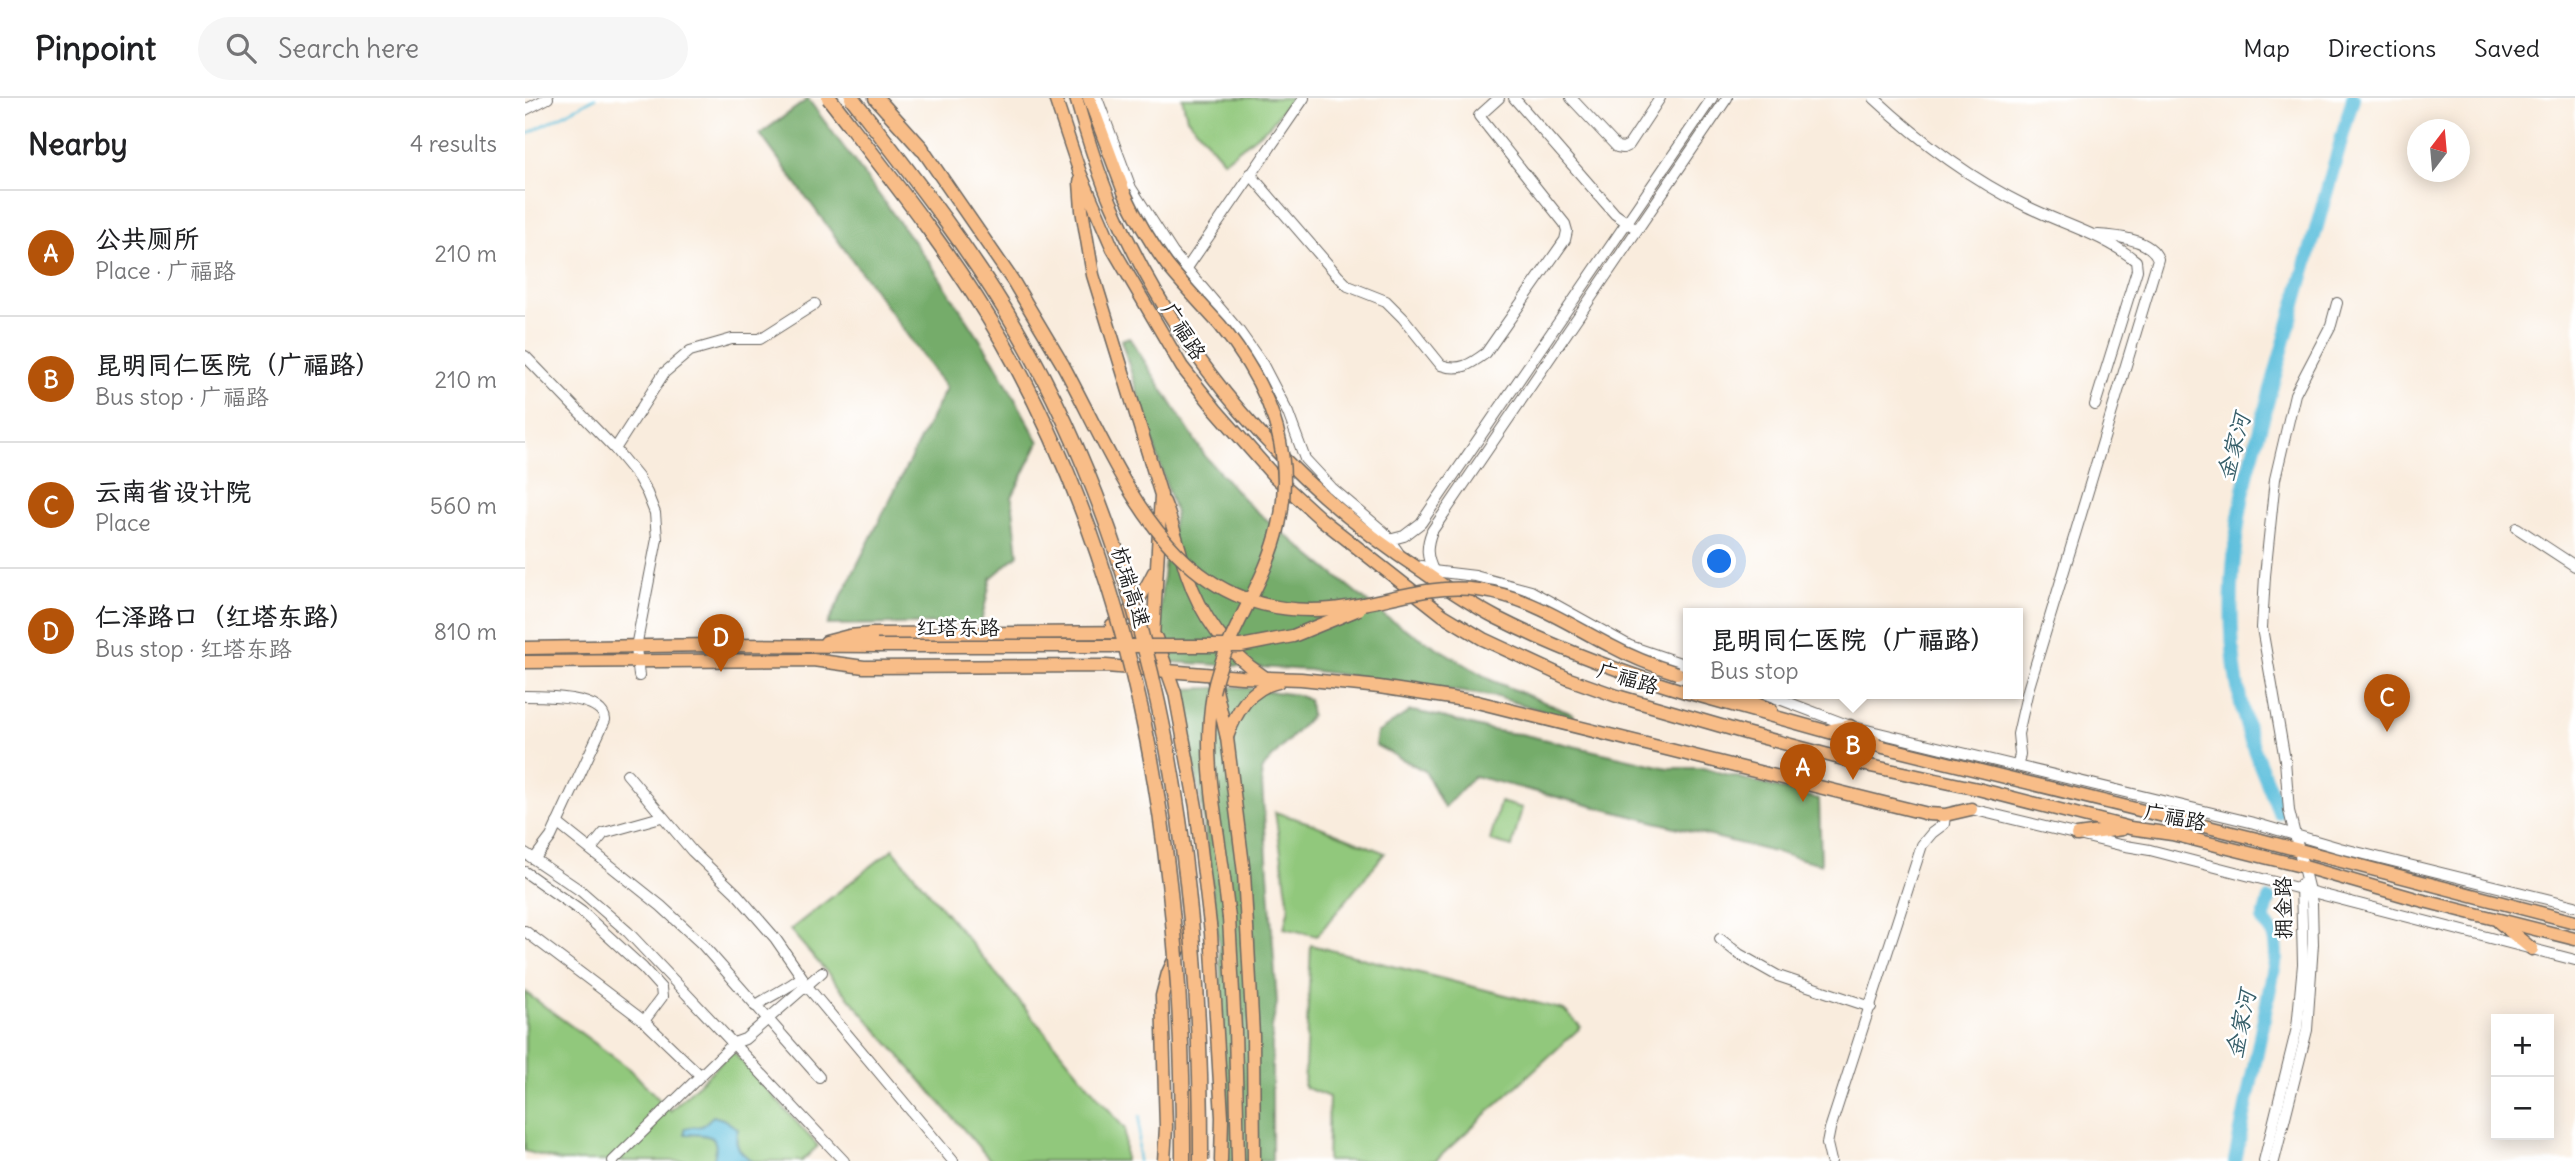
<!DOCTYPE html>
<meta charset="utf-8">
<style>
:root{--surface:#fff;--page:#f6f6f6;--text:#202124;--muted:#757577;--line:#e0e0e0;--accent:#b45309}
body{margin:0;font-family:Delius,"LXGW WenKai TC",sans-serif;background:var(--page);color:var(--text)}
.controls{position:absolute;right:21px;bottom:21px;display:grid;overflow:hidden;border-radius:0px;box-shadow:0 4px 18px #0003}
.controls button{width:63px;height:63px;display:grid;place-items:center;padding:0;border:0;border-bottom:2px solid var(--line);background:var(--surface);color:var(--text);font:35px sans-serif}
.compass{position:absolute;left:1882px;top:21px;width:63px;height:63px;border-radius:50%;background:var(--surface);box-shadow:0 4px 18px #0003;rotate:16deg}
.you{position:absolute;left:1195px;top:464px;width:24px;height:24px;margin:-18px;border:5px solid #fff;border-radius:50%;background:#1a73e8;box-shadow:0 0 0 10px #1a73e833}
.badge{display:grid;place-items:center;width:46px;height:46px;border-radius:50%;background:var(--accent);color:#fff;font-size:23px;font-weight:700}
.pin{position:absolute;translate:-50% -58px;filter:drop-shadow(0 2px 4px #0008)}
.pin::after{content:'';position:absolute;top:37px;width:24px;height:21px;background:inherit;clip-path:polygon(0 0,100% 0,50% 100%)}
.popup{position:absolute;left:1158px;top:510px;width:340px;height:91px;box-sizing:border-box;display:grid;place-content:center;border-radius:0px;background:var(--surface);filter:drop-shadow(0 2px 5px #0005);font-size:23px;white-space:nowrap;color:var(--muted)}
.popup b{font-size:26px;color:var(--text)}
.popup::after{content:'';position:absolute;left:50%;top:100%;margin-left:-14px;border:14px solid transparent;border-top-color:var(--surface)}
.list{margin:0;padding:0;list-style:none}
h2{display:flex;justify-content:space-between;align-items:center;height:91px;margin:0;padding:0 28px;font-size:30px}
h2 small{font-size:23px;font-weight:400;color:var(--muted)}
.list li{display:grid;grid-template-columns:46px 1fr auto;gap:21px;align-items:center;box-sizing:border-box;height:126px;padding:0 28px;border-top:2px solid var(--line)}
.list b{display:block;font-size:26px;white-space:nowrap}
.list p{margin:0;font-size:23px;white-space:nowrap;color:var(--muted)}
.list em{font-size:23px;font-style:normal;color:var(--muted)}
.icon{flex:none;width:38px;height:38px;fill:none;stroke:currentColor;stroke-width:2;stroke-linecap:round;stroke-linejoin:round}
.map{position:relative;flex:none;width:2050px;height:1063px;overflow:hidden}
header{display:flex;align-items:center;gap:42px;box-sizing:border-box;height:98px;padding:0 35px;background:var(--surface);border-bottom:2px solid var(--line)}
header strong{font-size:33px}
nav{display:flex;gap:38px;margin-inline-start:auto;font-size:24px}
.search{width:490px;height:63px;background:var(--page);display:flex;align-items:center;gap:18px;box-sizing:border-box;padding:0 24px;border-radius:38px;color:var(--muted);font-size:26px}
main{display:flex}
aside{flex:1;background:var(--surface)}
.map>svg:first-child{display:block}
.green{fill:#91c87b;stroke:#56724c;stroke-width:2}
.forest{fill:#74ac6b;stroke:#486444;stroke-width:2}
.water{fill:#5ec0dd;stroke:#3d6e7c;stroke-width:2}
.lines{fill:none;stroke-linecap:round;stroke-linejoin:round}
.stream{stroke:#5ec0dd;stroke-width:2.5}
.river{stroke:#5ec0dd;stroke-width:14}
.minor-casing{stroke:#696560;stroke-width:12}
.major-casing{stroke:#696560;stroke-width:15}
.highway-casing{stroke:#696560;stroke-width:17}
.minor{stroke:#fff;stroke-width:10}
.major{stroke:#f8bd88;stroke-width:12}
.highway{stroke:#f8bd88;stroke-width:14}
.major-bridge-casing{stroke:#696560;stroke-width:15;stroke-linecap:butt}
.highway-bridge-casing{stroke:#696560;stroke-width:17;stroke-linecap:butt}
.major-bridge{stroke:#f8bd88;stroke-width:12}
.highway-bridge{stroke:#f8bd88;stroke-width:14}
.labels{text-anchor:middle;dominant-baseline:central;stroke-width:5;stroke-linejoin:round;paint-order:stroke}
.street-label{font-size:21px;fill:#1c1c1c;stroke:#fff}
.water-label{font-size:23px;font-style:italic;fill:#365e69;stroke:#fff}
</style>
<header>
<strong>Pinpoint</strong>
<div class="search"><svg class="icon" aria-label="search" viewBox="0 0 24 24"><circle cx="10" cy="10" r="6"/><path d="M15 15l6 6"/></svg>Search here</div>
<nav><a>Map</a><a>Directions</a><a>Saved</a></nav>
</header>
<main>
<aside>
<h2>Nearby<small>4 results</small></h2>
<ul class="list">
<li><span class="badge">A</span><div><b>公共厕所</b><p>Place · 广福路</p></div><em>210 m</em></li>
<li><span class="badge">B</span><div><b>昆明同仁医院（广福路）</b><p>Bus stop · 广福路</p></div><em>210 m</em></li>
<li><span class="badge">C</span><div><b>云南省设计院</b><p>Place</p></div><em>560 m</em></li>
<li><span class="badge">D</span><div><b>仁泽路口（红塔东路）</b><p>Bus stop · 红塔东路</p></div><em>810 m</em></li>
</ul>
</aside>
<div class="map">
<svg width="2050" height="1063" viewBox="0 0 2050 1063">
<rect width="100%" height="100%" fill="#fff"/>
<filter id="ink" filterUnits="userSpaceOnUse"><feTurbulence type="fractalNoise" baseFrequency=".0143" numOctaves="2"/><feDisplacementMap in="SourceGraphic" scale="14" xChannelSelector="R" yChannelSelector="G"/><feConvolveMatrix kernelMatrix="1 2 1 2 8 2 1 2 1" color-interpolation-filters="sRGB"/></filter>
<filter id="wash" filterUnits="userSpaceOnUse"><feTurbulence type="fractalNoise" baseFrequency=".00686" numOctaves="4" result="noise"/><feDisplacementMap in="SourceGraphic" scale="28" xChannelSelector="R" yChannelSelector="G"/><feGaussianBlur stdDeviation="1.57" result="paint"/><feColorMatrix in="noise" values="0 0 0 0 0 0 0 0 0 0 0 0 0 0 0 0 0 1.4 0 .05"/><feComposite in="paint" operator="in"/></filter>
<g filter="url(#wash)">
<rect width="100%" height="100%" fill="#f9ecdd"/>
<!-- green -->
<g class="green">
<path d="M 657,0 L 767,0 L 745,27 L 699,63 L 662,20 Z"/>
<path d="M 975,704 L 997,710 L 987,749 L 965,743 Z"/>
<path d="M 750,714 L 788,726 L 860,755 L 792,838 L 759,830 L 764,809 Z"/>
<path d="M 368,751 L 600,1031 L 600,1063 L 466,1063 L 265,832 Z"/>
<path d="M 786,847 L 1039,912 L 1056,929 L 910,1063 L 802,1063 L 804,999 L 779,989 Z"/>
<path d="M 0,894 L 105,971 L 145,1013 L 208,953 L 293,1048 L 277,1063 L 35,1063 L 0,1053 Z"/>
</g>
<!-- forest -->
<g class="forest">
<path d="M 283,1 L 409,171 L 469,263 L 514,344 L 487,399 L 493,457 L 466,480 L 456,525 L 302,527 L 421,290 L 235,36 Z"/>
<path d="M 604,239 L 680,358 L 724,407 L 861,519 L 966,582 L 1048,616 L 1047,622 L 972,599 L 784,572 L 645,564 L 633,530 L 639,469 L 650,415 L 596,242 Z"/>
<path d="M 715,589 L 772,597 L 784,602 L 786,618 L 736,672 L 752,905 L 747,929 L 747,1063 L 703,1063 L 694,848 L 676,701 L 665,651 L 657,591 Z"/>
<path d="M 885,613 C 924,617 956,634 996,636 L 1143,670 L 1178,670 L 1294,701 L 1296,766 L 949,678 L 919,710 L 900,673 L 850,647 L 852,635 Z"/>
</g>
<!-- water -->
<path class="water" d="M 188,1018 L 198,1021 L 213,1031 C 208,1048 215,1054 227,1063 L 188,1063 C 198,1034 180,1037 160,1036 L 160,1030 L 177,1028 Z"/>
<g class="lines">
<!-- stream -->
<g class="stream">
<path d="M 0,37 L 70,0"/>
<path d="M 613,1063 L 615,1018"/>
</g>
<!-- river -->
<g class="river">
<path d="M 1754,714 C 1744,687 1731,661 1723,633 C 1698,548 1704,458 1723,373 L 1828,0"/>
<path d="M 1710,1063 L 1751,860 C 1751,844 1750,835 1738,823 L 1744,802"/>
</g>
</g>
</g>
<g filter="url(#ink)">
<g class="lines">
<defs>
<g id="minor">
<path d="M 572,0 L 606,90 L 648,155 L 714,233 L 738,267 L 763,315 L 780,361 L 807,390 L 859,434 L 873,454"/>
<path d="M 989,0 L 1090,116 L 1107,128"/>
<path d="M 1046,0 L 1092,49 L 1098,50 L 1104,47 L 1135,0"/>
<path d="M 1349,0 C 1394,42 1446,81 1501,108 C 1539,127 1578,136 1611,163 L 1612,172 L 1570,307"/>
<path d="M 0,12 L 23,0"/>
<path d="M 725,76 L 813,178 L 823,188 L 861,203 L 878,220 L 916,267 C 935,274 946,266 961,255 L 1040,142 L 1042,133 L 1040,126 L 954,18 L 974,0"/>
<path d="M 662,170 L 779,0"/>
<path d="M 0,258 L 90,351 L 113,379 L 122,395 L 130,415 L 132,441 L 111,549 L 114,578"/>
<path d="M 90,351 L 139,275 L 165,253 L 207,241 L 235,241 L 290,206"/>
<path d="M 1992,430 L 2050,468"/>
<path d="M 860,443 L 879,438 L 896,425 L 1187,0"/>
<path d="M 897,468 L 908,473 L 950,478 L 1006,493 L 1105,548 L 1164,568"/>
<path d="M 909,474 C 901,459 901,448 907,433 L 1202,0"/>
<path d="M 1241,596 L 1325,628 L 1729,725 L 1815,750 L 2050,808"/>
<path d="M 0,598 C 19,598 78,598 80,622 L 26,739 L 10,760"/>
<path d="M 1493,666 L 1495,656 L 1493,636 L 1503,592 L 1633,161 C 1626,141 1591,138 1573,137"/>
<path d="M 102,676 L 167,753 L 211,795 L 250,840 L 277,879 C 262,891 246,897 230,908"/>
<path d="M 1446,711 L 1595,747 L 1625,752 L 2050,862"/>
<path d="M 32,725 L 136,808 L 176,845 L 294,979"/>
<path d="M 66,751 L 79,735 L 136,719"/>
<path d="M 0,755 L 56,793 L 103,834 L 319,1063"/>
<path d="M 0,774 L 57,814 L 118,870 L 136,890 L 137,899 L 119,923"/>
<path d="M 0,833 L 119,923 L 175,977"/>
<path d="M 1195,841 L 1214,856 L 1253,878 L 1346,909"/>
<path d="M 281,887 L 428,1063"/>
<path d="M 88,1063 L 209,945 L 220,941 L 297,874"/>
<path d="M 1306,1063 L 1302,1046 L 1305,1031 L 1397,747 L 1407,735 L 1419,726 L 1420,717"/>
<path d="M 1739,1063 L 1772,930 L 1778,866 L 1776,786"/>
<path d="M 1749,1063 L 1782,932 L 1788,846 L 1787,805 L 1764,713 L 1760,662 L 1737,530 L 1740,478 L 1750,381 L 1770,296 L 1806,227 L 1812,205"/>
</g>
<g id="major">
<path d="M 530,0 L 555,75 L 588,151 L 657,269 L 691,312 L 749,378 L 796,421 L 918,517 L 958,541 L 1044,581 L 1092,598 L 1224,636 L 1341,667 L 1453,691 L 1605,730 L 1647,736 L 1776,768 L 1891,801 L 2050,841"/>
<path d="M 551,0 C 561,35 572,72 586,105 C 651,257 762,386 900,475 C 923,491 947,507 972,520 C 1033,551 1098,575 1164,595"/>
<path d="M 564,0 L 599,94"/>
<path d="M 397,51 L 488,183 L 538,267"/>
<path d="M 555,84 L 557,112 L 568,177 L 636,397 L 627,558"/>
<path d="M 639,404 C 649,428 654,452 662,476 C 675,516 702,555 738,578"/>
<path d="M 587,527 C 608,514 618,496 629,474"/>
<path d="M 631,540 L 650,595 L 671,709 L 686,835 L 697,1019 L 696,1063"/>
<path d="M 301,544 L 324,538 L 347,536 L 625,534"/>
<path d="M 0,550 L 186,547 L 352,548"/>
<path d="M 0,564 L 288,562 L 339,569 L 581,568 L 716,579 L 776,581 L 854,589 L 952,604 L 1403,716 L 1420,717 L 1446,711"/>
<path d="M 689,583 L 702,640 L 719,775 L 728,937 L 729,1063"/>
<path d="M 688,596 C 677,657 691,719 699,780"/>
<path d="M 1168,596 L 1358,649 L 1732,741 L 2050,824"/>
<path d="M 1207,596 L 1246,612"/>
<path d="M 1302,633 L 1325,628 L 1349,643"/>
<path d="M 702,639 C 711,614 724,590 753,584"/>
<path d="M 1552,737 L 1597,731"/>
<path d="M 704,820 L 710,931 L 713,1063"/>
<path d="M 1974,824 L 2007,851"/>
<path d="M 639,1063 L 641,1029 L 637,898 L 643,875 L 662,834"/>
<path d="M 667,1063 L 669,997"/>
</g>
<path id="highway" d="M 351,0 L 397,51"/>
</defs>
<!-- minor casing -->
<use href="#minor" class="minor-casing"/>
<!-- major casing -->
<use href="#major" class="major-casing"/>
<!-- highway casing -->
<use href="#highway" class="highway-casing"/>
<!-- minor -->
<use href="#minor" class="minor"/>
<!-- major -->
<use href="#major" class="major"/>
<!-- highway -->
<use href="#highway" class="highway"/>
<defs>
<g id="major-bridge">
<path d="M 599,94 C 611,120 625,144 642,167 C 659,188 677,207 695,227 C 742,284 771,352 754,427 C 741,487 701,532 688,594"/>
<path d="M 538,267 C 600,381 647,525 807,511 C 856,506 903,485 953,492 C 1003,498 1041,525 1084,547 C 1106,559 1129,568 1152,575"/>
<path d="M 352,548 L 716,548 L 768,538 L 834,511"/>
<path d="M 699,780 L 704,820"/>
</g>
<g id="highway-bridge">
<path d="M 304,0 C 365,79 428,157 478,244 C 621,495 659,778 658,1063"/>
<path d="M 327,0 C 386,76 446,152 494,235 C 638,486 677,777 676,1063"/>
</g>
</defs>
<!-- major-bridge casing -->
<use href="#major-bridge" class="major-bridge-casing"/>
<!-- highway-bridge casing -->
<use href="#highway-bridge" class="highway-bridge-casing"/>
<!-- major-bridge -->
<use href="#major-bridge" class="major-bridge"/>
<!-- highway-bridge -->
<use href="#highway-bridge" class="highway-bridge"/>
</g>
</g>
<g class="labels">
<!-- street labels -->
<g class="street-label">
<text transform="translate(659 233) rotate(58)">广福路</text>
<text transform="translate(606 489) rotate(73)">杭瑞高速</text>
<text x="433" y="529">红塔东路</text>
<text transform="translate(1103 580) rotate(17)">广福路</text>
<text transform="translate(1650 719) rotate(11)">广福路</text>
<text transform="translate(1758 810) rotate(-91)">拥金路</text>
</g>
<!-- water labels -->
<g class="water-label">
<text transform="translate(1708 349) rotate(-75)">金家河</text>
<text transform="translate(1715 926) rotate(-78)">金家河</text>
</g>
</g>
</svg>
<div class="controls">
<button>+</button>
<button>−</button>
</div>
<svg class="compass" viewBox="-18 -18 36 36"><path d="M0-13l5 13h-10z" fill="#e53935"/><path d="M0 13l5-13h-10z" fill="#757577"/></svg>
<div class="you"></div>
<div class="pin badge" style="left:1278px;top:704px">A</div>
<div class="pin badge" style="left:1328px;top:682px">B</div>
<div class="popup"><b>昆明同仁医院（广福路）</b>Bus stop</div>
<div class="pin badge" style="left:1862px;top:634px">C</div>
<div class="pin badge" style="left:196px;top:574px">D</div>
</div>
</main>
